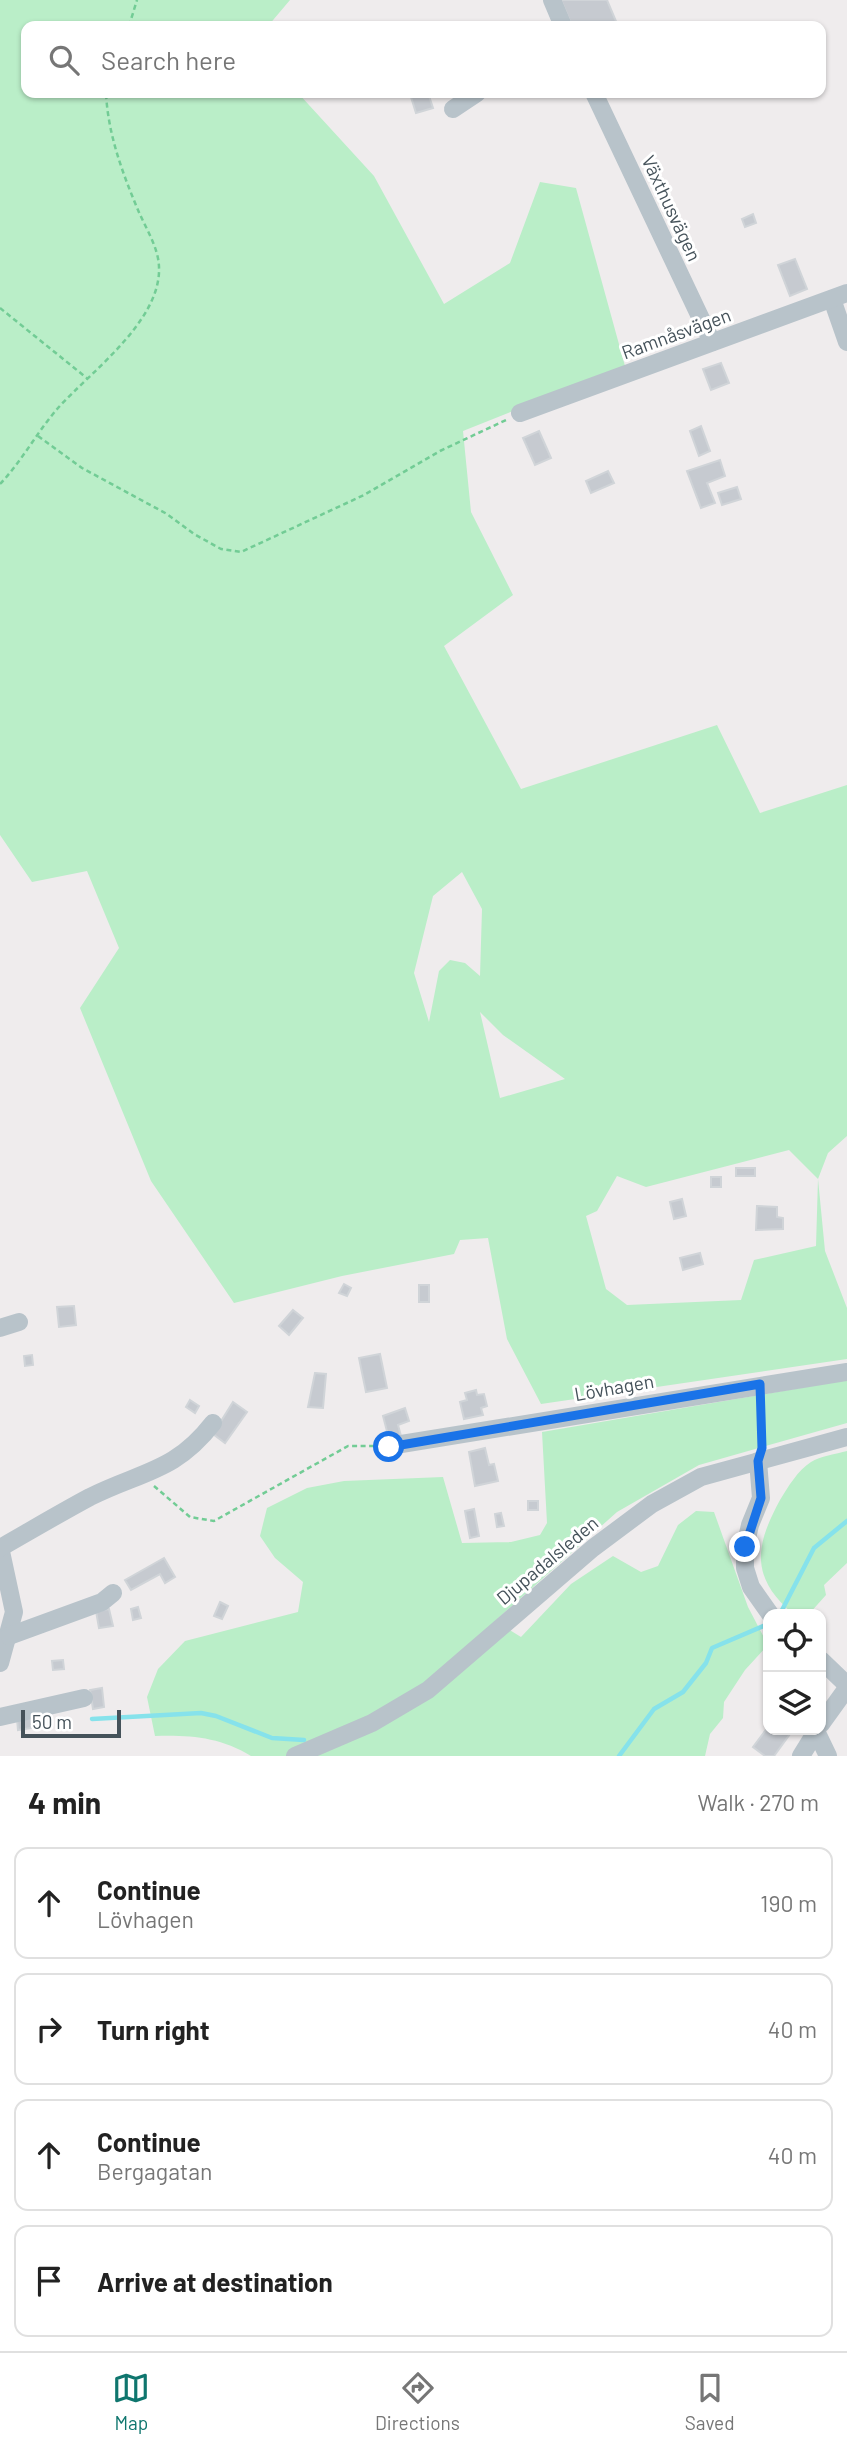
<!DOCTYPE html>
<meta charset="utf-8">
<style>
:root{--surface:#fff;--page:#f2f2f2;--text:#222;--muted:#767676;--line:#e0e0e0;--accent:#0f766e}
body{margin:0;font-family:Barlow,sans-serif;background:var(--page);color:var(--text)}
.controls{position:absolute;right:21px;bottom:21px;display:grid;overflow:hidden;border-radius:14px;box-shadow:0 2px 5px #0004}
.controls button{width:63px;height:63px;display:grid;place-items:center;padding:0;border:0;border-bottom:2px solid var(--line);background:var(--surface);color:var(--text);font:35px sans-serif}
.scale{position:absolute;left:21px;bottom:18px;width:100px;box-sizing:border-box;padding-left:7px;border:4px solid #45525a;border-top:0;font-size:19px;line-height:24px;white-space:nowrap;color:#45525a;-webkit-text-stroke:5px #fff;paint-order:stroke}
.stop{position:absolute;width:21px;height:21px;margin:-16px;border:5px solid #1a73e8;border-radius:50%;background:#fff}
.stop.end{background:#1a73e8;border-color:#fff;box-shadow:0 2px 7px #0008}
.list{margin:0;padding:0;list-style:none}
h2{display:flex;justify-content:space-between;align-items:center;height:91px;margin:0;padding:0 28px;font-size:30px}
h2 small{font-size:23px;font-weight:400;color:var(--muted)}
.list li{display:grid;grid-template-columns:46px 1fr auto;gap:21px;align-items:center;box-sizing:border-box;height:112px;margin:0 14px 14px;padding:0 14px;border:2px solid var(--line);border-radius:14px}
.list b{display:block;font-size:26px;white-space:nowrap}
.list p{margin:0;font-size:23px;white-space:nowrap;color:var(--muted)}
.list em{font-size:23px;font-style:normal;color:var(--muted)}
.icon{flex:none;width:38px;height:38px;fill:none;stroke:currentColor;stroke-width:2;stroke-linecap:round;stroke-linejoin:round}
.map{position:relative;flex:none;width:847px;height:1756px;overflow:hidden}
.search{position:absolute;background:var(--surface);box-shadow:0 2px 5px #0004;left:21px;right:21px;top:21px;height:77px;display:flex;align-items:center;gap:18px;box-sizing:border-box;padding:0 24px;border-radius:14px;color:var(--muted);font-size:26px}
.sheet{height:595px;background:var(--surface)}
nav{display:flex;justify-content:space-around;align-items:center;box-sizing:border-box;height:98px;border-top:2px solid var(--line);background:var(--surface);font-size:19px;color:var(--muted)}
nav a{display:grid;justify-items:center;gap:4px}
nav .on{color:var(--accent)}
.map>svg:first-child{display:block}
.green{fill:#baeec8;fill-rule:evenodd}
.lines{fill:none;stroke-linecap:round;stroke-linejoin:round}
.stream{stroke:#86e2eb;stroke-width:4.5}
.building{fill:#c6cad0;stroke:#d0d4d8;stroke-width:2}
.path{stroke:#72cc95;stroke-width:2.5;stroke-dasharray:5 3.5;stroke-linecap:butt}
.minor{stroke:#b8c3ca;stroke-width:18}
.route{stroke:#1a73e8;stroke-width:9}
.labels{text-anchor:middle;dominant-baseline:central;stroke-width:6;stroke-linejoin:round;paint-order:stroke}
.street-label{font-size:19px;fill:#45525a;stroke:#fff}
</style>
<div class="map">
<svg width="847" height="1756" viewBox="0 0 847 1756">
<rect width="100%" height="100%" fill="#efeced"/>
<!-- green -->
<g class="green">
<path d="M 0,0 L 290,0 L 268,26 L 26,26 L 26,93 L 298,93 L 374,176 L 444,304 L 510,263 L 540,182 L 576,188 L 625,366 L 463,431 L 471,512 L 513,595 L 444,646 L 521,789 L 717,725 L 760,813 L 847,785 L 847,1136 L 828,1153 L 818,1179 L 825,1251 L 847,1308 L 847,1359 L 541,1404 L 507,1339 L 488,1238 L 460,1240 L 454,1254 L 342,1276 L 234,1303 L 151,1181 L 80,1008 L 119,948 L 87,871 L 32,882 L 0,835 ZM 462,872 L 482,909 L 480,976 L 465,963 L 450,960 L 439,971 L 429,1022 L 414,973 L 433,896 ZM 480,1012 L 503,1035 L 565,1079 L 500,1098 ZM 789,1150 L 818,1179 L 816,1246 L 754,1260 L 741,1300 L 627,1305 L 606,1289 L 586,1216 L 597,1211 L 617,1176 L 646,1187 Z"/>
<path d="M 847,1380 L 847,1423 L 699,1465 L 617,1512 L 495,1621 L 521,1637 L 571,1584 L 613,1556 L 641,1572 L 658,1566 L 678,1525 L 696,1511 L 714,1512 L 748,1607 L 768,1645 L 745,1670 L 724,1702 L 723,1718 L 710,1734 L 705,1756 L 251,1756 C 220,1737 190,1735 155,1736 L 147,1697 L 158,1669 L 185,1641 L 298,1612 L 303,1582 L 275,1558 L 260,1536 L 267,1508 L 307,1488 L 344,1481 L 443,1477 L 462,1543 L 511,1542 L 540,1535 L 547,1523 L 542,1432 Z"/>
<path d="M 847,1451 L 847,1563 L 824,1585 L 826,1595 L 809,1614 L 793,1614 C 750,1577 755,1546 780,1500 C 788,1487 798,1470 811,1462 C 820,1456 836,1454 847,1451 Z"/>
</g>
<g class="lines">
<!-- stream -->
<g class="stream">
<path d="M 780,1614 L 814,1548 L 847,1521"/>
<path d="M 92,1719 L 201,1713 L 216,1716 L 272,1738 L 304,1740"/>
<path d="M 619,1756 L 654,1709 L 683,1692 L 706,1663 L 712,1648 L 768,1624"/>
</g>
</g>
<!-- building -->
<g class="building">
<path d="M 561,0 L 607,0 L 618,26 L 572,26 Z"/>
<path d="M 428,93 L 433,108 L 416,113 L 410,94 Z"/>
<path d="M 753,214 L 756,223 L 745,227 L 742,219 Z"/>
<path d="M 795,259 L 807,289 L 790,296 L 778,265 Z"/>
<path d="M 721,363 L 729,383 L 711,390 L 703,369 Z"/>
<path d="M 701,426 L 710,451 L 699,456 L 690,431 Z"/>
<path d="M 539,431 L 551,458 L 535,465 L 523,438 Z"/>
<path d="M 720,460 L 725,476 L 707,483 L 715,503 L 701,508 L 687,471 Z"/>
<path d="M 608,471 L 614,483 L 591,493 L 586,481 Z"/>
<path d="M 737,487 L 741,499 L 722,505 L 718,493 Z"/>
<rect x="736" y="1168" width="19" height="8"/>
<rect x="711" y="1177" width="10" height="10"/>
<path d="M 682,1199 L 686,1216 L 674,1219 L 670,1202 Z"/>
<path d="M 757,1206 L 777,1207 L 777,1217 L 783,1218 L 783,1229 L 756,1230 Z"/>
<path d="M 700,1253 L 703,1264 L 683,1270 L 680,1258 Z"/>
<path d="M 344,1284 L 351,1288 L 347,1296 L 339,1293 Z"/>
<rect x="419" y="1285" width="10" height="17"/>
<path d="M 74,1306 L 76,1325 L 59,1327 L 57,1307 Z"/>
<path d="M 293,1310 L 303,1318 L 289,1335 L 279,1326 Z"/>
<path d="M 380,1354 L 387,1388 L 366,1392 L 359,1358 Z"/>
<path d="M 32,1355 L 33,1365 L 25,1366 L 24,1356 Z"/>
<path d="M 315,1373 L 326,1374 L 323,1408 L 308,1407 Z"/>
<path d="M 476,1390 L 477,1395 L 484,1394 L 487,1406 L 481,1408 L 483,1415 L 464,1419 L 460,1402 L 467,1400 L 465,1393 Z"/>
<path d="M 190,1400 L 199,1406 L 195,1413 L 186,1407 Z"/>
<path d="M 233,1402 L 247,1412 L 225,1443 L 213,1434 Z"/>
<path d="M 405,1408 L 409,1421 L 398,1425 L 401,1436 L 389,1439 L 383,1416 Z"/>
<path d="M 485,1448 L 489,1465 L 494,1464 L 498,1481 L 475,1486 L 469,1452 Z"/>
<rect x="528" y="1501" width="10" height="9"/>
<path d="M 474,1509 L 479,1536 L 470,1538 L 465,1511 Z"/>
<path d="M 501,1513 L 504,1526 L 497,1527 L 495,1514 Z"/>
<path d="M 164,1558 L 175,1577 L 165,1583 L 160,1574 L 131,1590 L 125,1580 Z"/>
<path d="M 220,1602 L 228,1606 L 222,1619 L 214,1616 Z"/>
<path d="M 138,1607 L 141,1618 L 133,1620 L 131,1609 Z"/>
<path d="M 109,1609 L 113,1626 L 99,1628 L 96,1611 Z"/>
<path d="M 63,1660 L 64,1669 L 53,1670 L 52,1661 Z"/>
<path d="M 102,1688 L 104,1707 L 93,1709 L 90,1690 Z"/>
<path d="M 37,1716 L 38,1727 L 18,1730 L 17,1719 Z"/>
<path d="M 768,1727 L 790,1734 L 774,1756 L 765,1756 L 753,1747 Z"/>
</g>
<g class="lines">
<!-- path -->
<g class="path">
<path d="M 129,26 L 137,0"/>
<path d="M 0,308 L 88,379"/>
<path d="M 38,436 L 82,468 L 167,514 L 194,534 L 221,549 L 241,552 L 364,495 L 440,451 L 506,420"/>
<path d="M 0,484 C 22,461 37,432 58,408 C 92,370 173,313 157,254 C 153,239 144,224 138,210 C 122,172 108,134 106,93"/>
<path d="M 760,1402 L 762,1444"/>
<path d="M 154,1486 L 190,1517 L 214,1521 L 348,1446 L 374,1446"/>
</g>
<!-- minor -->
<g class="minor">
<path d="M 552,0 L 563,26"/>
<path d="M 594,93 L 712,342"/>
<path d="M 453,109 L 477,93"/>
<path d="M 832,299 L 847,342"/>
<path d="M 520,413 L 847,293"/>
<path d="M 0,1328 L 19,1322"/>
<path d="M 389,1446 L 847,1372"/>
<path d="M 758,1461 L 761,1498 L 750,1525 L 745,1547 L 745,1568 L 751,1587 L 770,1614"/>
<path d="M 0,1547 L 14,1612 L 0,1663"/>
<path d="M 0,1548 C 30,1531 60,1513 90,1497 C 142,1471 175,1472 213,1423"/>
<path d="M 9,1636 L 102,1602 L 113,1593"/>
<path d="M 821,1660 L 847,1685"/>
<path d="M 0,1717 L 84,1698"/>
<path d="M 821,1724 L 847,1688"/>
<path d="M 816,1731 L 828,1756"/>
<path d="M 295,1756 L 372,1723 L 428,1690 L 593,1548 L 652,1504 L 701,1477 L 847,1437"/>
<path d="M 801,1756 L 817,1730"/>
</g>
</g>
<g class="lines">
<!-- route -->
<path class="route" d="M 389,1447 L 760,1384 L 762,1448 L 758,1461 L 761,1498 L 745,1547"/>
</g>
<g class="labels">
<!-- street labels -->
<g class="street-label">
<text transform="translate(672 208) rotate(65)">Växthusvägen</text>
<text transform="translate(676 333) rotate(-20)">Ramnåsvägen</text>
<text transform="translate(614 1387) rotate(-10)">Lövhagen</text>
<text transform="translate(547 1560) rotate(-40)">Djupadalsleden</text>
</g>
</g>
</svg>
<div class="controls">
<button><svg class="icon" aria-label="locate" viewBox="0 0 24 24"><circle cx="12" cy="12" r="6"/><path d="M12 2v4M12 18v4M2 12h4M18 12h4"/></svg></button>
<button><svg class="icon" aria-label="layers" viewBox="0 0 24 24"><path d="M12 4l9 5-9 5-9-5zM3 14l9 5 9-5"/></svg></button>
</div>
<div class="scale">50 m</div>
<div class="stop" style="left:389px;top:1447px"></div>
<div class="stop end" style="left:745px;top:1547px"></div>
<div class="search"><svg class="icon" aria-label="search" viewBox="0 0 24 24"><circle cx="10" cy="10" r="6"/><path d="M15 15l6 6"/></svg>Search here</div>
</div>
<section class="sheet">
<h2>4 min<small>Walk · 270 m</small></h2>
<ul class="list">
<li><svg class="icon" aria-label="ahead" viewBox="0 0 24 24"><path d="M12 20V5M6 11l6-6 6 6"/></svg><div><b>Continue</b><p>Lövhagen</p></div><em>190 m</em></li>
<li><svg class="icon" aria-label="right" viewBox="0 0 24 24"><path d="M7 20v-9h11M14 6l5 5-5 5"/></svg><div><b>Turn right</b></div><em>40 m</em></li>
<li><svg class="icon" aria-label="ahead" viewBox="0 0 24 24"><path d="M12 20V5M6 11l6-6 6 6"/></svg><div><b>Continue</b><p>Bergagatan</p></div><em>40 m</em></li>
<li><svg class="icon" aria-label="arrive" viewBox="0 0 24 24"><path d="M6 21V4h12l-3 4 3 4H6"/></svg><div><b>Arrive at destination</b></div></li>
</ul>
</section>
<nav>
<a class="on"><svg class="icon" aria-label="map" viewBox="0 0 24 24"><path d="M3 6l6-2 6 2 6-2v14l-6 2-6-2-6 2zM9 4v14M15 6v14"/></svg>Map</a>
<a><svg class="icon" aria-label="directions" viewBox="0 0 24 24"><path d="M12 3l9 9-9 9-9-9zM9 14v-3h6M13 9l2 2-2 2"/></svg>Directions</a>
<a><svg class="icon" aria-label="saved" viewBox="0 0 24 24"><path d="M7 4h10v16l-5-4-5 4z"/></svg>Saved</a>
</nav>
